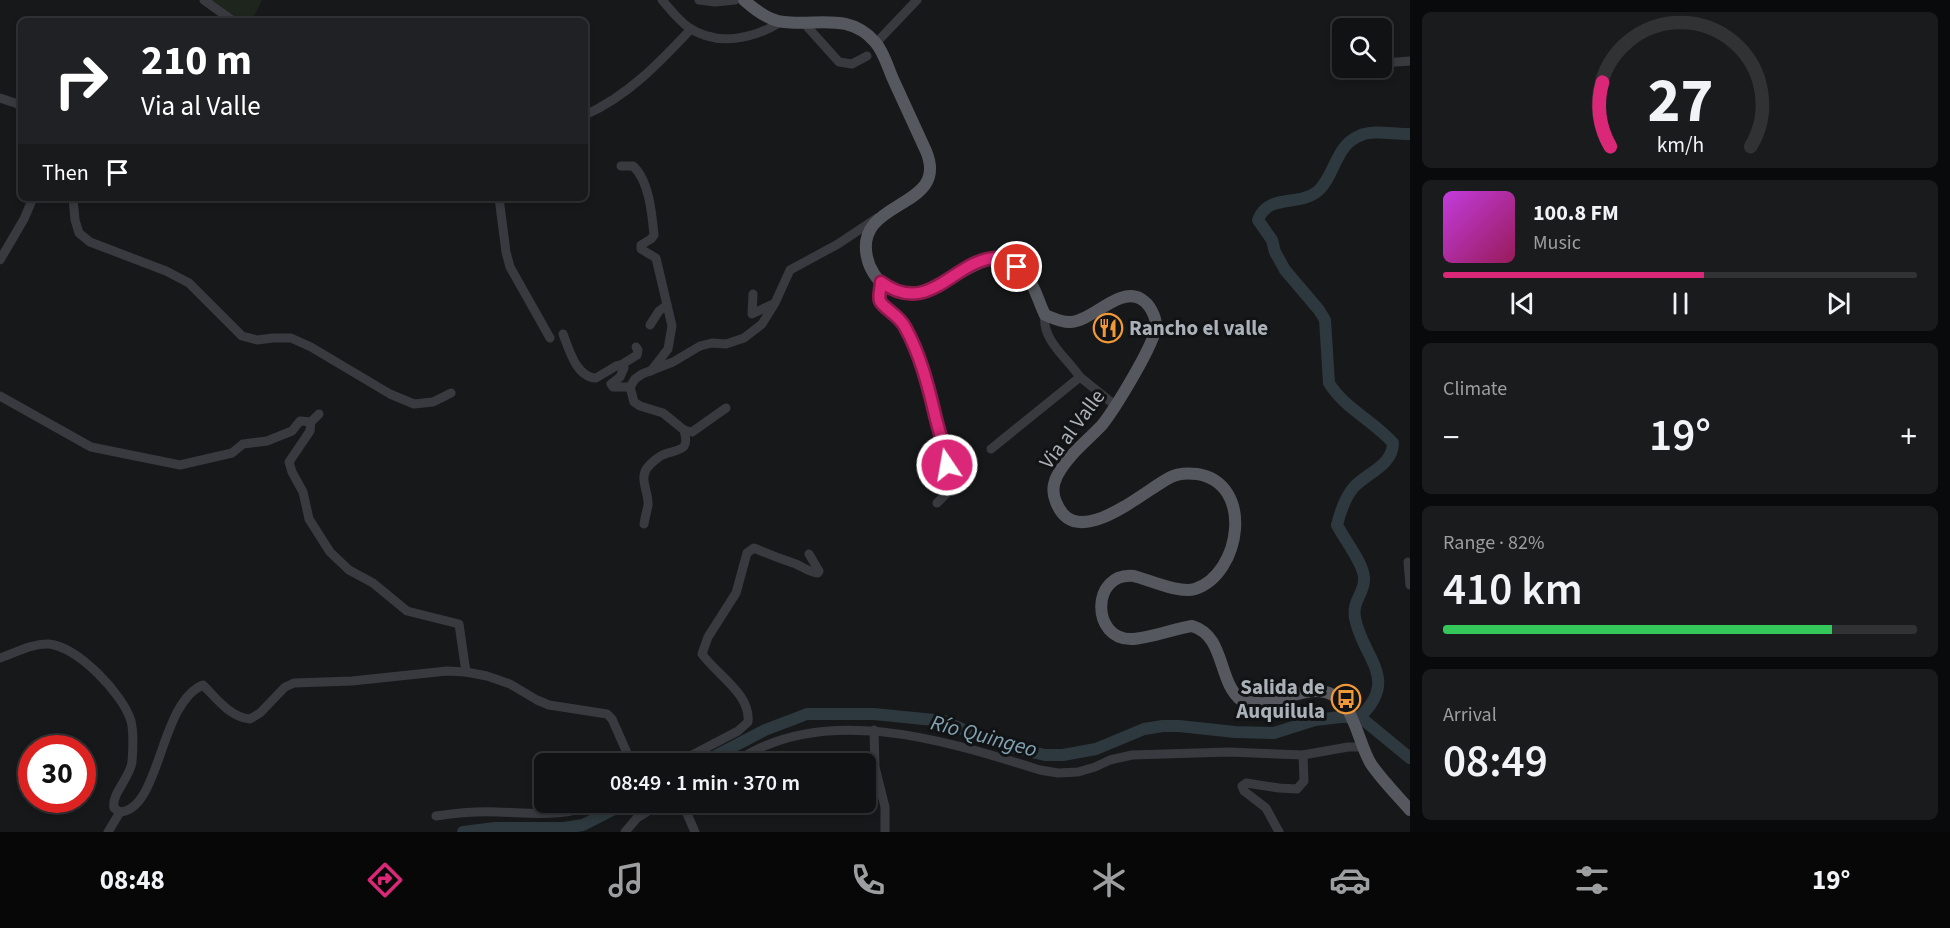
<!DOCTYPE html>
<meta charset="utf-8">
<style>
:root{--surface:#111214;--page:#1a1b1d;--text:#f1f3f6;--muted:#9c9ea0;--line:#303234;--accent:#db2777}
body{margin:0;font-family:"Source Sans 3",sans-serif;background:var(--page);color:var(--text);height:100vh;display:flex;flex-direction:column;font-size:22px;white-space:nowrap}
*{box-sizing:border-box;margin:0}
p{font-size:20px;color:var(--muted)}
.icon{flex:none;width:33px;height:33px;fill:none;stroke:currentColor;stroke-width:2;stroke-linecap:round;stroke-linejoin:round}
.map{position:relative;flex:1;overflow:hidden}
.details{display:flex;flex-direction:column;gap:12px;padding:12px;background:#090a0b;width:540px}
.details>*{flex:none}
.hud{position:absolute;left:18px;top:18px;width:570px;height:183px;border-radius:9px;box-shadow:0 3px 9px #0003,0 0 0 2px var(--line);background:#202124;color:#fff;overflow:hidden}
.tools{position:absolute;left:1332px;top:18px;display:grid;gap:12px}
.tools a{display:grid;place-items:center;width:60px;height:60px;border-radius:9px;background:var(--surface);box-shadow:0 3px 9px #0003,0 0 0 2px var(--line);font-size:30px}
.speed{position:absolute;left:18px;top:735px;display:flex;gap:12px;font-size:30px;font-weight:700;text-align:center}
.speed>*{display:grid;place-content:center;width:78px;height:78px;border-radius:50%;background:var(--surface);box-shadow:0 3px 9px #0003,0 0 0 2px var(--line);line-height:1}
.speed .limit{border:9px solid #d22;background:#fff;color:#111}
.pin{position:absolute;display:grid;place-items:center;width:51px;height:51px;color:#fff;margin:-26px;border:3px solid #fff;border-radius:50%;box-shadow:0 2px 6px #0007}
.me{position:absolute;width:66px;margin:-33px;rotate:348deg;stroke-linejoin:round;filter:drop-shadow(0 0 4px #0008)}
.turn{display:flex;align-items:center;gap:21px;height:126px;padding:0 24px;font-size:27px}
.turn .icon{width:78px;height:78px;stroke-width:2.5}
.turn b{display:block;font-size:42px;line-height:51px}
.then{display:flex;align-items:center;height:57px;padding:0 24px;background:#0003;gap:12px;font-size:22px}
.big{font-size:45px;font-weight:600;line-height:1.1}
.details .tile{flex:1;display:flex;flex-direction:column;justify-content:center;gap:9px;min-width:0;padding:0 21px;border-radius:9px;background:var(--page)}
.details .dial{align-items:center;gap:0}
.dial svg{height:156px;overflow:visible;fill:none;stroke:var(--line);stroke-width:7;stroke-linecap:round;text-anchor:middle}
.dial text{fill:var(--text);stroke:none}
.song{display:flex;align-items:center;gap:18px}
.cover{width:72px;height:72px;border-radius:9px;background:linear-gradient(135deg,hsl(290 70% 55%),hsl(330 70% 35%))}
.played{height:6px;border-radius:3px;background:linear-gradient(90deg,var(--accent) 55%,var(--line) 55%)}
.keys{display:flex;justify-content:space-around;direction:ltr}
.heat{display:flex;justify-content:space-between;align-items:center;font-size:33px;direction:ltr}
.charge{height:9px;border-radius:4px;background:linear-gradient(90deg,#34c759 82%,var(--line) 0)}
.trip{position:absolute;left:534px;top:753px;width:342px;height:60px;border-radius:9px;background:var(--surface);box-shadow:0 3px 9px #0003,0 0 0 2px var(--line);font-weight:600;line-height:60px;text-align:center}
.dock{display:flex;height:96px;justify-content:space-around;align-items:center;background:#070708;color:var(--muted)}
.dock .icon{width:42px;height:42px}
.dock .on{color:var(--accent)}
.dock b{font-size:27px;color:var(--text)}
main{display:flex;flex:1;min-height:0}
.map>svg:first-child{display:block}
.green{fill:#1d251d}
.lines{fill:none;stroke-linecap:round;stroke-linejoin:round}
.river{stroke:#2d393e;stroke-width:12}
.minor{stroke:#393a3f;stroke-width:9}
.major{stroke:#55585e;stroke-width:12}
.route-casing{stroke:#8e194d;stroke-width:15}
.route{stroke:#db2777;stroke-width:10}
.labels{text-anchor:middle;dominant-baseline:central;stroke-width:6;stroke-linejoin:round;paint-order:stroke}
.poi-label{font-size:21px;font-weight:bold;fill:#aab1b9;stroke:#121315;text-anchor:start}
.street-label{font-size:21px;fill:#aab1b9;stroke:#121315}
.water-label{font-size:22px;font-style:italic;fill:#81a3b4;stroke:#121315}
</style>
<main>
<div class="map">
<svg width="1410" height="832" viewBox="0 0 1410 832">
<rect width="100%" height="100%" fill="#17181a"/>
<!-- green -->
<g class="green">
<path d="M210 0H262L252 21H239L209 2Z"/>
<path d="M781 753 785 763H755Z"/>
</g>
<g class="lines">
<!-- river -->
<g class="river">
<path d="M1360 717 1410 758"/>
<path d="M700 764 765 730 807 714H874L944 721 982 738 1015 748 1045 755H1063L1096 749 1144 729 1163 726H1179L1235 732 1274 733 1315 720 1341 717H1360C1400 678 1363 659 1355 618 1352 599 1365 594 1364 578 1364 564 1344 539 1337 525 1340 513 1345 497 1354 487 1367 473 1393 465 1393 443 1374 421 1344 408 1329 383L1325 320 1319 310 1285 270 1275 252 1272 240 1258 220C1268 193 1299 207 1318 191 1335 176 1335 146 1359 136 1374 129 1394 135 1410 134"/>
<path d="M463 832 495 828H564L583 825 628 802"/>
</g>
<!-- minor -->
<g class="minor">
<path d="M204 0 233 21"/>
<path d="M662 0C670 9 678 20 688 27 717 47 753 39 781 22"/>
<path d="M699 0 715 2 735 0"/>
<path d="M803 22 839 62 852 64 867 56"/>
<path d="M876 43 917 0"/>
<path d="M1382 63 1410 61"/>
<path d="M0 98 18 104 21 109"/>
<path d="M585 115C628 96 660 62 691 29"/>
<path d="M621 166H633C649 180 652 214 654 235L651 239 641 245V249L656 258 672 326 668 349 651 371"/>
<path d="M73 198 75 220 79 233 90 242 166 271 189 283 242 336 257 340 273 338H291L311 347 390 394 414 404 433 402 451 393"/>
<path d="M499 198 506 252 510 267 550 338"/>
<path d="M0 260 24 219 33 198"/>
<path d="M881 282 879 299 883 306 895 313 905 326 930 391 935 415 946 450 947 465 952 478 950 490 937 503"/>
<path d="M753 294 752 314 773 304"/>
<path d="M650 325 659 311 667 305"/>
<path d="M563 334C569 349 576 377 596 378L616 366 621 365 624 368 620 377 611 384 613 387H630"/>
<path d="M621 365 637 355 638 350 636 347"/>
<path d="M1080 377 1116 406"/>
<path d="M0 396 91 447 180 465 232 453 243 444 267 441 292 431 300 421 311 422"/>
<path d="M726 408 692 432 684 430 663 413 640 406 634 402 630 387 635 379 642 374 673 362 700 346 712 343 726 344 744 338 762 324 775 303 790 270 838 244 877 218"/>
<path d="M319 414 311 422 310 431 289 462 292 472 303 492 309 519 330 552 349 570 373 583 407 611 459 624 466 672"/>
<path d="M991 449 1080 377C1067 358 1041 339 1045 315"/>
<path d="M644 524C645 517 647 511 648 505 649 493 639 479 647 468 651 463 659 456 665 454 680 449 690 451 684 430"/>
<path d="M1408 562 1410 585"/>
<path d="M0 658C15 653 33 643 49 644 78 647 123 694 131 721 134 733 133 749 132 762 130 778 111 794 114 808L120 812C161 809 159 703 203 685 217 699 230 717 250 719L260 713 285 687 294 683 352 681 447 671 466 672 487 676 510 684 537 700 549 705 607 714 612 719 632 764"/>
<path d="M874 730 875 767 885 807V832"/>
<path d="M675 764 738 731 748 722C751 694 717 675 702 654L708 637 736 593 747 553 754 548C768 554 781 559 796 564 803 567 810 573 818 573L819 571 809 554"/>
<path d="M733 764C820 700 947 741 1040 770L1058 773 1078 772 1095 767 1110 760 1132 755 1229 752 1303 755 1348 747H1362"/>
<path d="M682 802 695 832"/>
<path d="M436 816C456 813 477 811 498 812 534 813 566 818 600 802"/>
<path d="M108 832 120 812"/>
<path d="M625 832 637 818 663 802"/>
<path d="M1279 832 1266 808 1244 791 1242 786 1246 783 1279 788 1297 789 1304 781 1303 755"/>
</g>
<!-- major -->
<path class="major" d="M744 0C754 9 770 21 784 22 817 26 849 12 875 42 884 52 888 68 893 79 904 103 915 127 926 151 951 210 854 198 867 257 869 268 877 281 887 287 939 317 982 225 1025 274 1035 285 1038 301 1045 315 1053 318 1062 323 1071 322 1092 321 1120 286 1141 299 1150 304 1156 317 1156 326 1155 344 1114 410 1102 425 1087 441 1067 456 1057 476 1053 484 1052 493 1056 502 1076 554 1144 490 1171 477 1179 473 1189 473 1197 474 1255 483 1241 574 1195 589 1180 594 1149 580 1134 576 1091 571 1090 641 1133 639 1151 638 1173 629 1192 626 1226 636 1217 682 1242 701 1249 702 1257 704 1265 703 1283 701 1299 690 1318 691 1354 692 1356 740 1371 764 1382 780 1397 795 1410 810"/>
</g>
<g class="lines">
<!-- route casing -->
<g class="route-casing">
<path id="route" d="M947 465C945 448 939 432 935 415 928 385 920 354 905 327 899 315 883 308 880 301 878 296 881 288 881 282 930 318 954 259 996 258 1004 258 1011 263 1017 267"/>
</g>
<!-- route -->
<use href="#route" class="route"/>
</g>
<!-- icons -->
<defs>
<g id="restaurant-ring" transform="scale(1.5)"><circle r="9.5" fill="#121315" stroke="#f19938" stroke-width="1.5"/><path d="M-5-6h1v4h1v-4h1v4h1v-4h1v5L-1.5 .5V6h-2V.5L-5-1ZM5-6V6H3V1.5H1.5Q1.5-4 5-6Z" fill="#f19938"/></g>
<g id="bus-ring" transform="scale(1.5)"><circle r="9.5" fill="#121315" stroke="#f19938" stroke-width="1.5"/><path d="M-5-6H5V4H4V6H2V4H-2V6H-4V4H-5ZM-3.5-4V0h7V-4ZM-3.5 1.2v1.5H-2V1.2ZM2 1.2v1.5H3.5V1.2Z" fill="#f19938"/></g>
</defs>
<g fill-rule="evenodd">
<use href="#restaurant-ring" x="1108" y="328"/>
<use href="#bus-ring" x="1346" y="699"/>
</g>
<g class="labels">
<!-- poi labels -->
<g class="poi-label">
<text x="1129" y="328">Rancho el valle</text>
<text x="1325" y="687" text-anchor="end">Salida de<tspan x="1325" dy="24">Auquilula</tspan></text>
</g>
<!-- street labels -->
<g class="street-label">
<text transform="translate(1072 429) rotate(-53)">Via al Valle</text>
</g>
<!-- water labels -->
<g class="water-label">
<text transform="translate(984 736) rotate(15)">Río Quingeo</text>
</g>
</g>
</svg>
<div class="tools">
<a><svg class="icon" aria-label="search" viewBox="0 0 24 24"><circle cx="10" cy="10" r="6"/><path d="M15 15l6 6"/></svg></a>
</div>
<div class="speed"><div class="limit">30</div></div>
<div class="pin" style="left:1017px;top:267px;background:#d93025"><svg class="icon" aria-label="arrive" viewBox="0 0 24 24"><path d="M6 21V4h12l-3 4 3 4H6"/></svg></div>
<svg class="me" style="left:947px;top:465px" viewBox="-20 -20 40 40"><circle r="17" fill="#db2777" stroke="#fff" stroke-width="3"/><path d="M0-11L8 9 0 5-8 9z" fill="#fff"/></svg>
<div class="trip">08:49 · 1 min · 370 m</div>
<div class="hud">
<div class="turn"><svg class="icon" aria-label="right" viewBox="0 0 24 24"><path d="M7 20v-9h11M14 6l5 5-5 5"/></svg><div><b>210 m</b>Via al Valle</div></div>
<div class="then">Then<svg class="icon" aria-label="arrive" viewBox="0 0 24 24"><path d="M6 21V4h12l-3 4 3 4H6"/></svg></div>
</div>
</div>
<section class="details">
<div class="tile dial"><svg viewBox="0 0 100 80">
<path d="M14 69A42 42 0 1 1 86 69"/>
<path d="M14 69A42 42 0 0 1 10 36" stroke="#db2777"/>
<text x="50" y="56" font-size="32" font-weight="700">27</text>
<text x="50" y="72" font-size="11">km/h</text>
</svg></div>
<div class="tile">
<div class="song"><i class="cover"></i><div><b>100.8 FM</b><p>Music</p></div></div>
<div class="played"></div>
<div class="keys"><svg class="icon" aria-label="previous" viewBox="0 0 24 24"><path d="M18 5L8 12l10 7zM5 5v14"/></svg><svg class="icon" aria-label="pause" viewBox="0 0 24 24"><path d="M8 5v14M16 5v14"/></svg><svg class="icon" aria-label="next" viewBox="0 0 24 24"><path d="M6 5l10 7-10 7zM19 5v14"/></svg></div>
</div>
<div class="tile"><p>Climate</p>
<div class="heat"><a>−</a><b class="big">19°</b><a>+</a></div>
</div>
<div class="tile"><p>Range · 82%</p><b class="big">410 km</b><div class="charge"></div></div>
<div class="tile"><p>Arrival</p><b class="big">08:49</b></div>
</section>
</main>
<nav class="dock">
<b>08:48</b>
<svg class="icon on" aria-label="directions" viewBox="0 0 24 24"><path d="M12 3l9 9-9 9-9-9zM9 14v-3h6M13 9l2 2-2 2"/></svg>
<svg class="icon" aria-label="music" viewBox="0 0 24 24"><path d="M9 18V5l10-2v13"/><circle cx="6" cy="18" r="3"/><circle cx="16" cy="16" r="3"/></svg>
<svg class="icon" aria-label="phone" viewBox="0 0 24 24"><path d="M5 4h4l2 5-3 2q2 4 5 5l2-3 5 2v4C11 20 4 13 5 4z"/></svg>
<svg class="icon" aria-label="climate" viewBox="0 0 24 24"><path d="M12 3v18M4 7l16 10M4 17L20 7"/></svg>
<svg class="icon" aria-label="car" viewBox="0 0 24 24"><path d="M5 17H2v-5l4-1 3-4h7l3 4 3 1v5h-3M9 17h6M6 11h13"/><circle cx="7" cy="17" r="2"/><circle cx="17" cy="17" r="2"/></svg>
<svg class="icon" aria-label="filters" viewBox="0 0 24 24"><path d="M4 7h16M4 17h16"/><circle cx="9" cy="7" r="2"/><circle cx="15" cy="17" r="2"/></svg>
<b>19°</b>
</nav>
